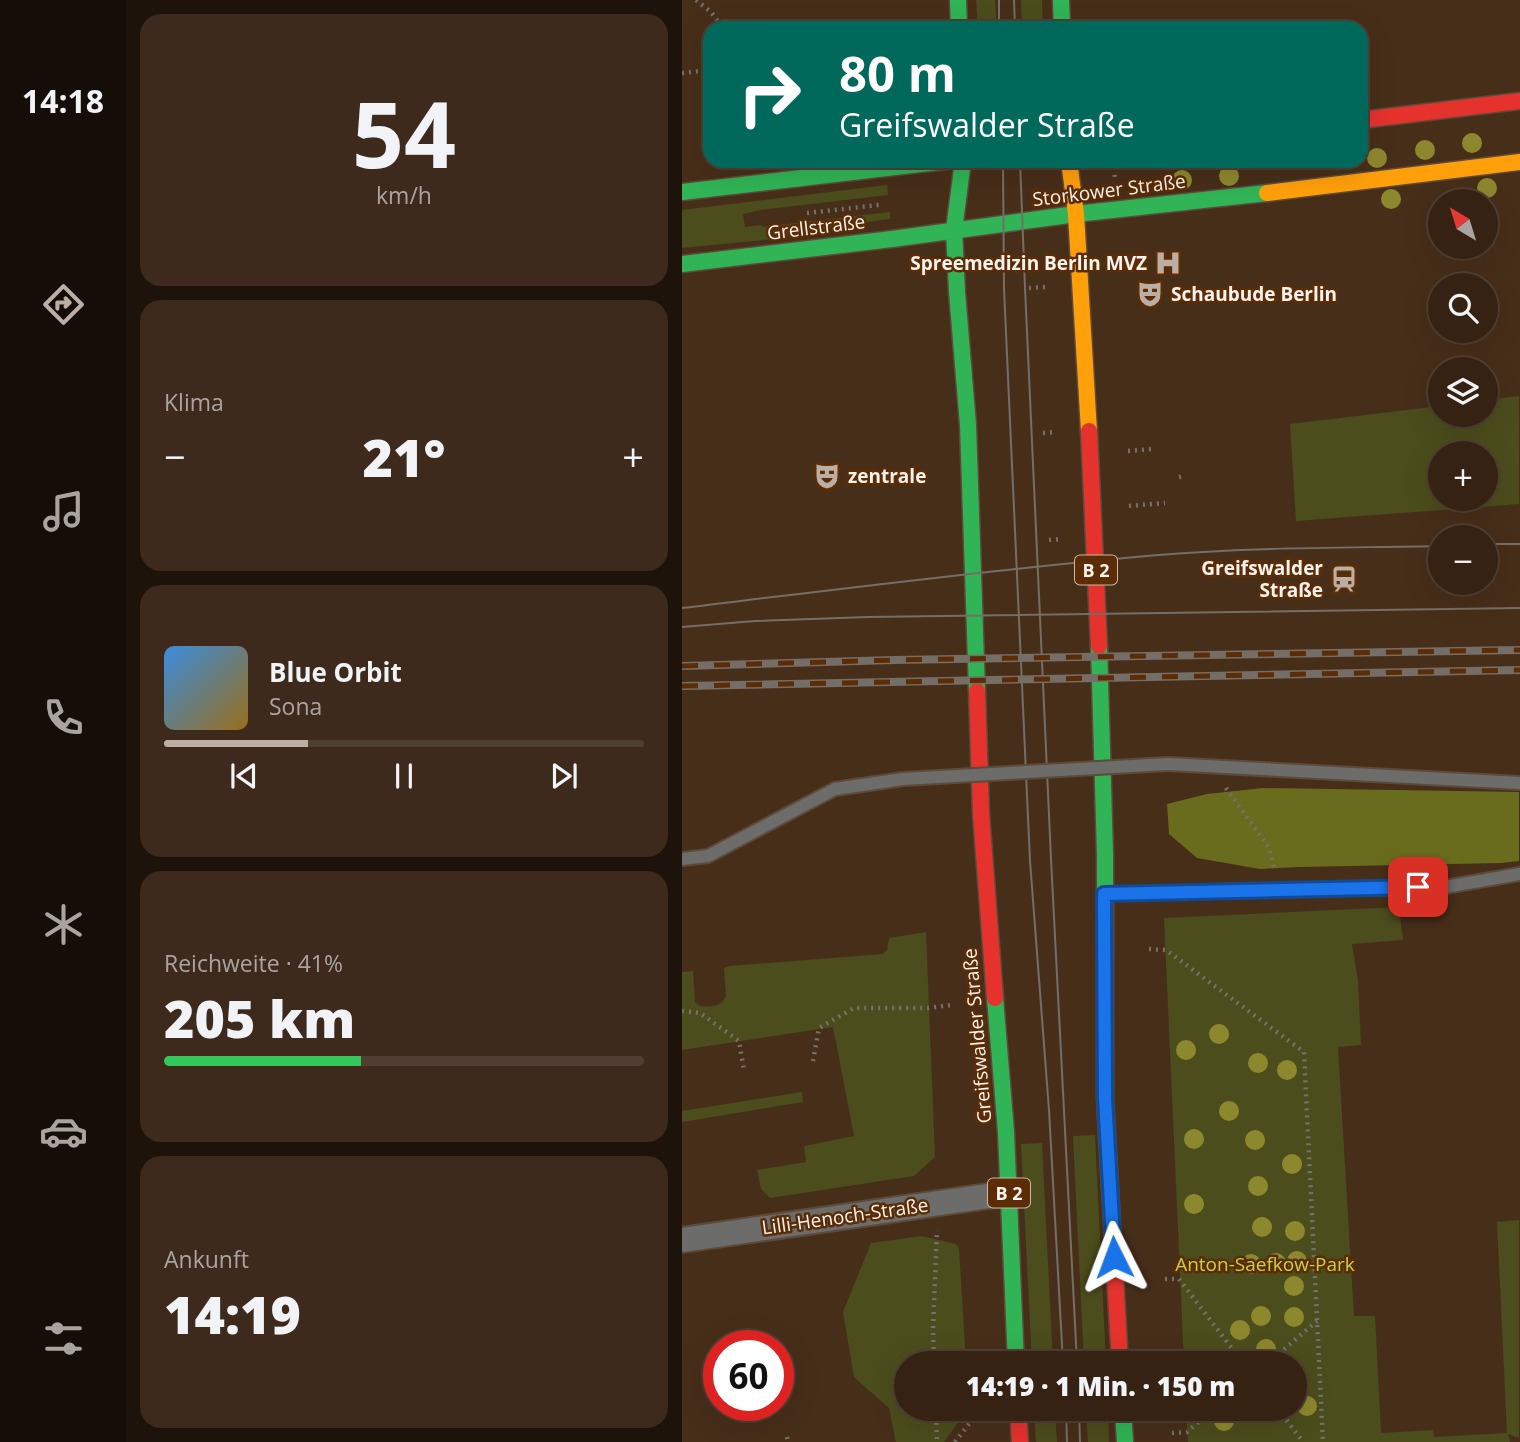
<!DOCTYPE html>
<html lang="de">
<meta charset="utf-8">
<style>
:root{--surface:#352213;--page:#3d2a1c;--text:#f1f3f6;--muted:#aaa4a0;--line:#4f3f33;--accent:#bcaea3}
body{margin:0;font-family:"Open Sans",sans-serif;background:var(--page);color:var(--text);height:100vh;display:flex;flex-direction:column;font-size:26px;white-space:nowrap}
*{box-sizing:border-box;margin:0}
p{font-size:23px;color:var(--muted)}
.icon{flex:none;width:38px;height:38px;fill:none;stroke:currentColor;stroke-width:2;stroke-linecap:round;stroke-linejoin:round}
.map{position:relative;flex:1;overflow:hidden}
.panel{display:flex;flex-direction:column;gap:14px;padding:14px;background:#1d130a;width:556px}
.panel>*{flex:none}
.top-card{position:absolute;left:21px;top:21px;width:665px;height:147px;border-radius:21px;box-shadow:0 7px 28px #0002,0 0 0 2px var(--line);background:#00695c;color:#fff;overflow:hidden}
.needle{width:46px;rotate:322deg}
.tools{position:absolute;left:746px;top:189px;display:grid;gap:14px}
.tools a{display:grid;place-items:center;width:70px;height:70px;border-radius:50%;background:var(--surface);box-shadow:0 7px 28px #0002,0 0 0 2px var(--line);font-size:35px}
.speed{position:absolute;left:21px;top:1330px;display:flex;gap:14px;font-size:35px;font-weight:700;text-align:center}
.speed>*{display:grid;place-content:center;width:91px;height:91px;border-radius:50%;background:var(--surface);box-shadow:0 7px 28px #0002,0 0 0 2px var(--line);line-height:1}
.speed .limit{border:10px solid #d22;background:#fff;color:#111}
.pin{position:absolute;display:grid;place-items:center;width:60px;height:60px;color:#fff;margin:-30px;border-radius:14px;box-shadow:0 4px 10px #0006}
.me{position:absolute;width:77px;margin:-38px;rotate:357deg;stroke-linejoin:round;filter:drop-shadow(0 0 5px #0008)}
.turn{display:flex;align-items:center;gap:24px;height:147px;padding:0 21px;font-size:32px}
.turn .icon{width:91px;height:91px;stroke-width:2.5}
.turn b{display:block;font-size:49px;line-height:60px}
.big{font-size:52px;font-weight:800;line-height:1.1}
.panel .widget{flex:1;display:flex;flex-direction:column;justify-content:center;gap:10px;min-width:0;padding:0 24px;border-radius:21px;background:var(--page)}
.panel .dial{align-items:center;gap:0}
.dial b{font-size:91px;line-height:1}
.song{display:flex;align-items:center;gap:21px}
.cover{width:84px;height:84px;border-radius:10px;background:linear-gradient(135deg,hsl(210 70% 55%),hsl(40 70% 35%))}
.played{height:7px;border-radius:4px;background:linear-gradient(90deg,var(--accent) 30%,var(--line) 30%)}
.keys{display:flex;justify-content:space-around;direction:ltr}
.heat{display:flex;justify-content:space-between;align-items:center;font-size:38px;direction:ltr}
.charge{height:10px;border-radius:5px;background:linear-gradient(90deg,#34c759 41%,var(--line) 0)}
.trip{position:absolute;left:212px;top:1351px;width:413px;height:70px;border-radius:35px;background:var(--surface);box-shadow:0 7px 28px #0002,0 0 0 2px var(--line);font-weight:800;line-height:70px;text-align:center}
main{display:flex;flex:1;min-height:0}
.tabs{display:flex;flex-direction:column;width:126px;justify-content:space-around;align-items:center;background:#150e08;color:var(--muted)}
.tabs .icon{width:49px;height:49px}
.tabs .active{color:var(--accent)}
.tabs b{font-size:32px;color:var(--text)}
.map>svg:first-child{display:block}
.green{fill:#4c4d1c;fill-rule:evenodd}
.forest{fill:#696b1d}
.lines{fill:none;stroke-linecap:round;stroke-linejoin:round}
.lane-casing{stroke:#5d4a3a;stroke-width:16}
.street-casing{stroke:#5d4a3a;stroke-width:28}
.fast-casing{stroke:#5d4a3a;stroke-width:19}
.slow-casing{stroke:#5d4a3a;stroke-width:19}
.jam-casing{stroke:#5d4a3a;stroke-width:19}
.path{stroke:#76716c;stroke-width:4.5;stroke-dasharray:2 5;stroke-linecap:butt}
.lane{stroke:#6c6c6b;stroke-width:12}
.street{stroke:#6c6c6b;stroke-width:24}
.fast{stroke:#30b455;stroke-width:16}
.slow{stroke:#ff9f0a;stroke-width:16}
.jam{stroke:#e5322d;stroke-width:16}
.tram{stroke:#756e66;stroke-width:2}
.rail-casing{stroke:#756e66;stroke-width:8}
.rail{stroke:#5b2c05;stroke-width:5;stroke-dasharray:16;stroke-linecap:butt}
.lane-bridge-casing{stroke:#5d4a3a;stroke-width:16;stroke-linecap:butt}
.lane-bridge{stroke:#6c6c6b;stroke-width:12}
.tree{fill:#8d882e}
.route-casing{stroke:#114b97;stroke-width:18}
.route{stroke:#1a73e8;stroke-width:12}
.labels{text-anchor:middle;dominant-baseline:central;stroke-width:5;stroke-linejoin:round;paint-order:stroke}
.shield{fill:#5b2c05;stroke:#cbb7a8;stroke-width:2}
.shield-label{font-size:18px;font-weight:bold;fill:#fbf3ee}
.street-label{font-size:19px;fill:#fbf3ee;stroke:#5b2c05}
.poi-label{font-size:19px;font-weight:bold;fill:#fbf3ee;stroke:#5b2c05;text-anchor:end}
.park-label{font-size:19px;fill:#c7d23f;stroke:#5b2c05}
</style>
<main>
<nav class="tabs">
<b>14:18</b>
<svg class="icon active" aria-label="directions" viewBox="0 0 24 24"><path d="M12 3l9 9-9 9-9-9zM9 14v-3h6M13 9l2 2-2 2"/></svg>
<svg class="icon" aria-label="music" viewBox="0 0 24 24"><path d="M9 18V5l10-2v13"/><circle cx="6" cy="18" r="3"/><circle cx="16" cy="16" r="3"/></svg>
<svg class="icon" aria-label="phone" viewBox="0 0 24 24"><path d="M5 4h4l2 5-3 2q2 4 5 5l2-3 5 2v4C11 20 4 13 5 4z"/></svg>
<svg class="icon" aria-label="climate" viewBox="0 0 24 24"><path d="M12 3v18M4 7l16 10M4 17L20 7"/></svg>
<svg class="icon" aria-label="car" viewBox="0 0 24 24"><path d="M5 17H2v-5l4-1 3-4h7l3 4 3 1v5h-3M9 17h6M6 11h13"/><circle cx="7" cy="17" r="2"/><circle cx="17" cy="17" r="2"/></svg>
<svg class="icon" aria-label="filters" viewBox="0 0 24 24"><path d="M4 7h16M4 17h16"/><circle cx="9" cy="7" r="2"/><circle cx="15" cy="17" r="2"/></svg>
</nav>
<section class="panel">
<div class="widget dial"><b>54</b><p>km/h</p></div>
<div class="widget"><p>Klima</p>
<div class="heat"><a>−</a><b class="big">21°</b><a>+</a></div>
</div>
<div class="widget">
<div class="song"><i class="cover"></i><div><b>Blue Orbit</b><p>Sona</p></div></div>
<div class="played"></div>
<div class="keys"><svg class="icon" aria-label="previous" viewBox="0 0 24 24"><path d="M18 5L8 12l10 7zM5 5v14"/></svg><svg class="icon" aria-label="pause" viewBox="0 0 24 24"><path d="M8 5v14M16 5v14"/></svg><svg class="icon" aria-label="next" viewBox="0 0 24 24"><path d="M6 5l10 7-10 7zM19 5v14"/></svg></div>
</div>
<div class="widget"><p>Reichweite · 41%</p><b class="big">205 km</b><div class="charge"></div></div>
<div class="widget"><p>Ankunft</p><b class="big">14:19</b></div>
</section>
<div class="map">
<svg width="838" height="1442" viewBox="0 0 838 1442">
<rect width="100%" height="100%" fill="#472e19"/>
<!-- green -->
<g class="green">
<path d="M294 0H313L315 28H296Z"/>
<path d="M339 0H360L361 28H340Z"/>
<path d="M205 185 206 195 78 210 61 214 63 227 80 225V227L208 212V219L167 224 91 239 0 248V210Z"/>
<path d="M837 396V504L614 521 608 424 758 406V415H803V400ZM758 453H803V499H758Z"/>
<path d="M717 907 721 940 670 944 676 981 679 1045 656 1047 672 1316H693L699 1433 751 1430 752 1437 825 1433 815 1222 837 1220V1438L826 1434 828 1442H506L504 1409H612V1363H502L482 918Z"/>
<path d="M244 932 253 1157 232 1176 88 1198 79 1189 75 1170 124 1162 122 1146 172 1136 151 1027 0 1050V972L11 971 13 1002 18 1006C28 1007 39 1008 44 996L42 968 47 966 201 954 205 950 207 938Z"/>
<path d="M120 1092 121 1102 0 1122V1111Z"/>
<path d="M413 1135 424 1363H402L391 1136Z"/>
<path d="M360 1143 371 1363H350L339 1144Z"/>
<path d="M240 1236 274 1244 277 1248 284 1363H224V1409H276L277 1421 262 1442H214L207 1408 172 1377 161 1312 189 1243Z"/>
<path d="M352 1409H373L375 1442H354Z"/>
<path d="M404 1409H426L427 1442H406Z"/>
</g>
<!-- forest -->
<path class="forest" d="M581 788 837 792V861L820 863 616 867 578 869 515 858 487 834 485 804 525 794Z"/>
<g class="lines">
<!-- lane casing -->
<g class="lane-casing">
<g id="lane">
<path d="M486 764 838 783"/>
<path d="M0 859 26 856 153 789 221 779"/>
<path d="M426 894 763 887 838 874"/>
</g>
</g>
<!-- street casing -->
<g class="street-casing">
<path id="street" d="M0 1240 327 1193"/>
</g>
<!-- fast casing -->
<g class="fast-casing">
<g id="fast">
<path d="M276 0 277 28"/>
<path d="M379 0 380 28"/>
<path d="M281 161 272 230 275 292 286 425 295 691"/>
<path d="M0 192 264 161"/>
<path d="M0 264 210 239 394 214 585 193"/>
<path d="M417 646 423 855V1098L427 1170"/>
<path d="M313 998 324 1132 334 1363"/>
<path d="M441 1409 443 1442"/>
</g>
</g>
<!-- slow casing -->
<g class="slow-casing">
<g id="slow">
<path d="M387 161 394 214 407 431"/>
<path d="M585 193 838 162"/>
</g>
</g>
<!-- jam casing -->
<g class="jam-casing">
<g id="jam">
<path d="M679 120 838 101"/>
<path d="M407 431 417 646"/>
<path d="M295 691 299 814 313 998"/>
<path d="M427 1170 438 1363"/>
<path d="M336 1409 338 1442"/>
</g>
</g>
<!-- path -->
<g class="path">
<path d="M14 0 29 12 41 28"/>
<path d="M0 73 28 70"/>
<path d="M432 161 433 180"/>
<path d="M125 213 197 205"/>
<path d="M347 288 364 287"/>
<path d="M361 433 373 432"/>
<path d="M446 451 470 449"/>
<path d="M497 477 502 476"/>
<path d="M447 506 483 503"/>
<path d="M367 540 379 539"/>
<path d="M544 788 587 848 593 870"/>
<path d="M467 949 484 950 622 1052 641 1442"/>
<path d="M0 1011 18 1013 57 1041 62 1070"/>
<path d="M131 1061 137 1028 172 1008H247L269 1005"/>
<path d="M483 1279H497L561 1363"/>
<path d="M252 1363 251 1330 255 1230"/>
<path d="M586 1363 635 1321"/>
<path d="M254 1409 255 1442"/>
<path d="M596 1409 621 1442"/>
<path d="M490 1433 505 1432 532 1409"/>
<path d="M105 1437 106 1442"/>
<path d="M273 1442 296 1412"/>
</g>
<!-- lane -->
<use href="#lane" class="lane"/>
<!-- street -->
<use href="#street" class="street"/>
<!-- fast -->
<use href="#fast" class="fast"/>
<!-- slow -->
<use href="#slow" class="slow"/>
<!-- jam -->
<use href="#jam" class="jam"/>
<!-- tram -->
<g class="tram">
<path d="M317 0V28"/>
<path d="M332 0 333 28"/>
<path d="M321 161 322 289 348 861 367 1110 381 1363"/>
<path d="M338 161 343 288 369 859 395 1363"/>
<path d="M803 544H838"/>
<path d="M0 608C158 589 317 569 476 555 570 547 664 548 758 546"/>
<path d="M0 627 73 621 186 617 838 608"/>
<path d="M384 1409 385 1442"/>
<path d="M397 1409 398 1442"/>
</g>
<!-- rail casing -->
<g class="rail-casing">
<g id="rail">
<path d="M0 666 213 660 838 650"/>
<path d="M0 686 838 670"/>
</g>
</g>
<!-- rail -->
<use href="#rail" class="rail"/>
<!-- lane-bridge casing -->
<g class="lane-bridge-casing">
<path id="lane-bridge" d="M221 779 486 764"/>
</g>
<!-- lane-bridge -->
<use href="#lane-bridge" class="lane-bridge"/>
</g>
<!-- trees -->
<g class="tree">
<circle cx="790" cy="143" r="10"/>
<circle cx="743" cy="150" r="10"/>
<circle cx="695" cy="158" r="10"/>
<circle cx="547" cy="176" r="10"/>
<circle cx="500" cy="180" r="10"/>
<circle cx="805" cy="188" r="10"/>
<circle cx="709" cy="199" r="10"/>
<circle cx="537" cy="1034" r="10"/>
<circle cx="504" cy="1050" r="10"/>
<circle cx="576" cy="1063" r="10"/>
<circle cx="605" cy="1070" r="10"/>
<circle cx="547" cy="1111" r="10"/>
<circle cx="512" cy="1139" r="10"/>
<circle cx="573" cy="1140" r="10"/>
<circle cx="610" cy="1164" r="10"/>
<circle cx="576" cy="1186" r="10"/>
<circle cx="512" cy="1204" r="10"/>
<circle cx="580" cy="1227" r="10"/>
<circle cx="613" cy="1231" r="10"/>
<circle cx="615" cy="1261" r="10"/>
<circle cx="594" cy="1263" r="10"/>
<circle cx="569" cy="1264" r="10"/>
<circle cx="612" cy="1286" r="10"/>
<circle cx="579" cy="1316" r="10"/>
<circle cx="612" cy="1317" r="10"/>
<circle cx="558" cy="1330" r="10"/>
<circle cx="584" cy="1349" r="10"/>
<circle cx="625" cy="1406" r="10"/>
<circle cx="542" cy="1421" r="10"/>
</g>
<g class="lines">
<!-- route casing -->
<g class="route-casing">
<path id="route" d="M432 1257 423 1098 422 894 736 887"/>
</g>
<!-- route -->
<use href="#route" class="route"/>
</g>
<!-- icons -->
<defs>
<g id="hospital-bare" transform="scale(2.1)"><path d="M-5-5h3v3.5h4V-5h3V5h-3V1.5h-4V5h-3Z" fill="#bcaea3" stroke="#5b2c05" stroke-width="2.5" paint-order="stroke"/></g>
<g id="theatre-bare" transform="scale(2.1)"><path d="M-5-5.5Q0-4 5-5.5V0Q5 5 0 6Q-5 5-5 0ZM-3.3-2.5H-1v1.5H-3.3ZM1-2.5H3.3v1.5H1ZM-2.8 1Q0 5.5 2.8 1Z" fill="#bcaea3" stroke="#5b2c05" stroke-width="2.5" paint-order="stroke"/></g>
<g id="station-bare" transform="scale(2.1)"><path d="M-3-6H3Q5-6 5-4V2Q5 4 3 4L4.5 6H3L1.5 4h-3L-3 6H-4.5L-3 4Q-5 4-5 2V-4Q-5-6-3-6ZM-3.5-4v3h7v-3ZM-3.5 1v1.5H-2V1ZM2 1v1.5H3.5V1Z" fill="#bcaea3" stroke="#5b2c05" stroke-width="2.5" paint-order="stroke"/></g>
</defs>
<g fill-rule="evenodd">
<use href="#hospital-bare" x="486" y="263"/>
<use href="#theatre-bare" x="468" y="294"/>
<use href="#theatre-bare" x="145" y="476"/>
<use href="#station-bare" x="662" y="579"/>
</g>
<g class="labels">
<!-- shield labels -->
<g class="shield">
<rect x="393" y="555.5" width="42" height="29" rx="5"/>
<rect x="306" y="1178.5" width="42" height="29" rx="5"/>
</g>
<g class="shield-label">
<text x="414" y="570">B 2</text>
<text x="327" y="1193">B 2</text>
</g>
<!-- street labels -->
<g class="street-label">
<text transform="translate(427 190) rotate(-7)">Storkower Straße</text>
<text transform="translate(134 227) rotate(-7)">Grellstraße</text>
<text transform="translate(295 1036) rotate(-95)">Greifswalder Straße</text>
<text transform="translate(163 1216) rotate(-8)">Lilli-Henoch-Straße</text>
</g>
<!-- poi labels -->
<g class="poi-label">
<text x="465" y="263">Spreemedizin Berlin MVZ</text>
<text x="489" y="294" text-anchor="start">Schaubude Berlin</text>
<text x="166" y="476" text-anchor="start">zentrale</text>
<text x="641" y="568">Greifswalder<tspan x="641" dy="22">Straße</tspan></text>
</g>
<!-- park labels -->
<g class="park-label">
<text x="583" y="1264">Anton-Saefkow-Park</text>
</g>
</g>
</svg>
<div class="tools">
<a><svg class="needle" viewBox="-14 -14 28 28"><path d="M0-13l5 13h-10z" fill="#e53935"/><path d="M0 13l5-13h-10z" fill="#aaa4a0"/></svg></a>
<a><svg class="icon" aria-label="search" viewBox="0 0 24 24"><circle cx="10" cy="10" r="6"/><path d="M15 15l6 6"/></svg></a>
<a><svg class="icon" aria-label="layers" viewBox="0 0 24 24"><path d="M12 4l9 5-9 5-9-5zM3 14l9 5 9-5"/></svg></a>
<a>+</a>
<a>−</a>
</div>
<div class="speed"><div class="limit">60</div></div>
<div class="pin" style="left:736px;top:887px;background:#d93025"><svg class="icon" aria-label="arrive" viewBox="0 0 24 24"><path d="M6 21V4h12l-3 4 3 4H6"/></svg></div>
<svg class="me" style="left:432px;top:1257px" viewBox="-20 -20 40 40"><path d="M0-17L14 15 0 8-14 15z" fill="#1a73e8" stroke="#fff" stroke-width="4"/></svg>
<div class="trip">14:19 · 1 Min. · 150 m</div>
<div class="top-card">
<div class="turn"><svg class="icon" aria-label="right" viewBox="0 0 24 24"><path d="M7 20v-9h11M14 6l5 5-5 5"/></svg><div><b>80 m</b>Greifswalder Straße</div></div>
</div>
</div>
</main>
